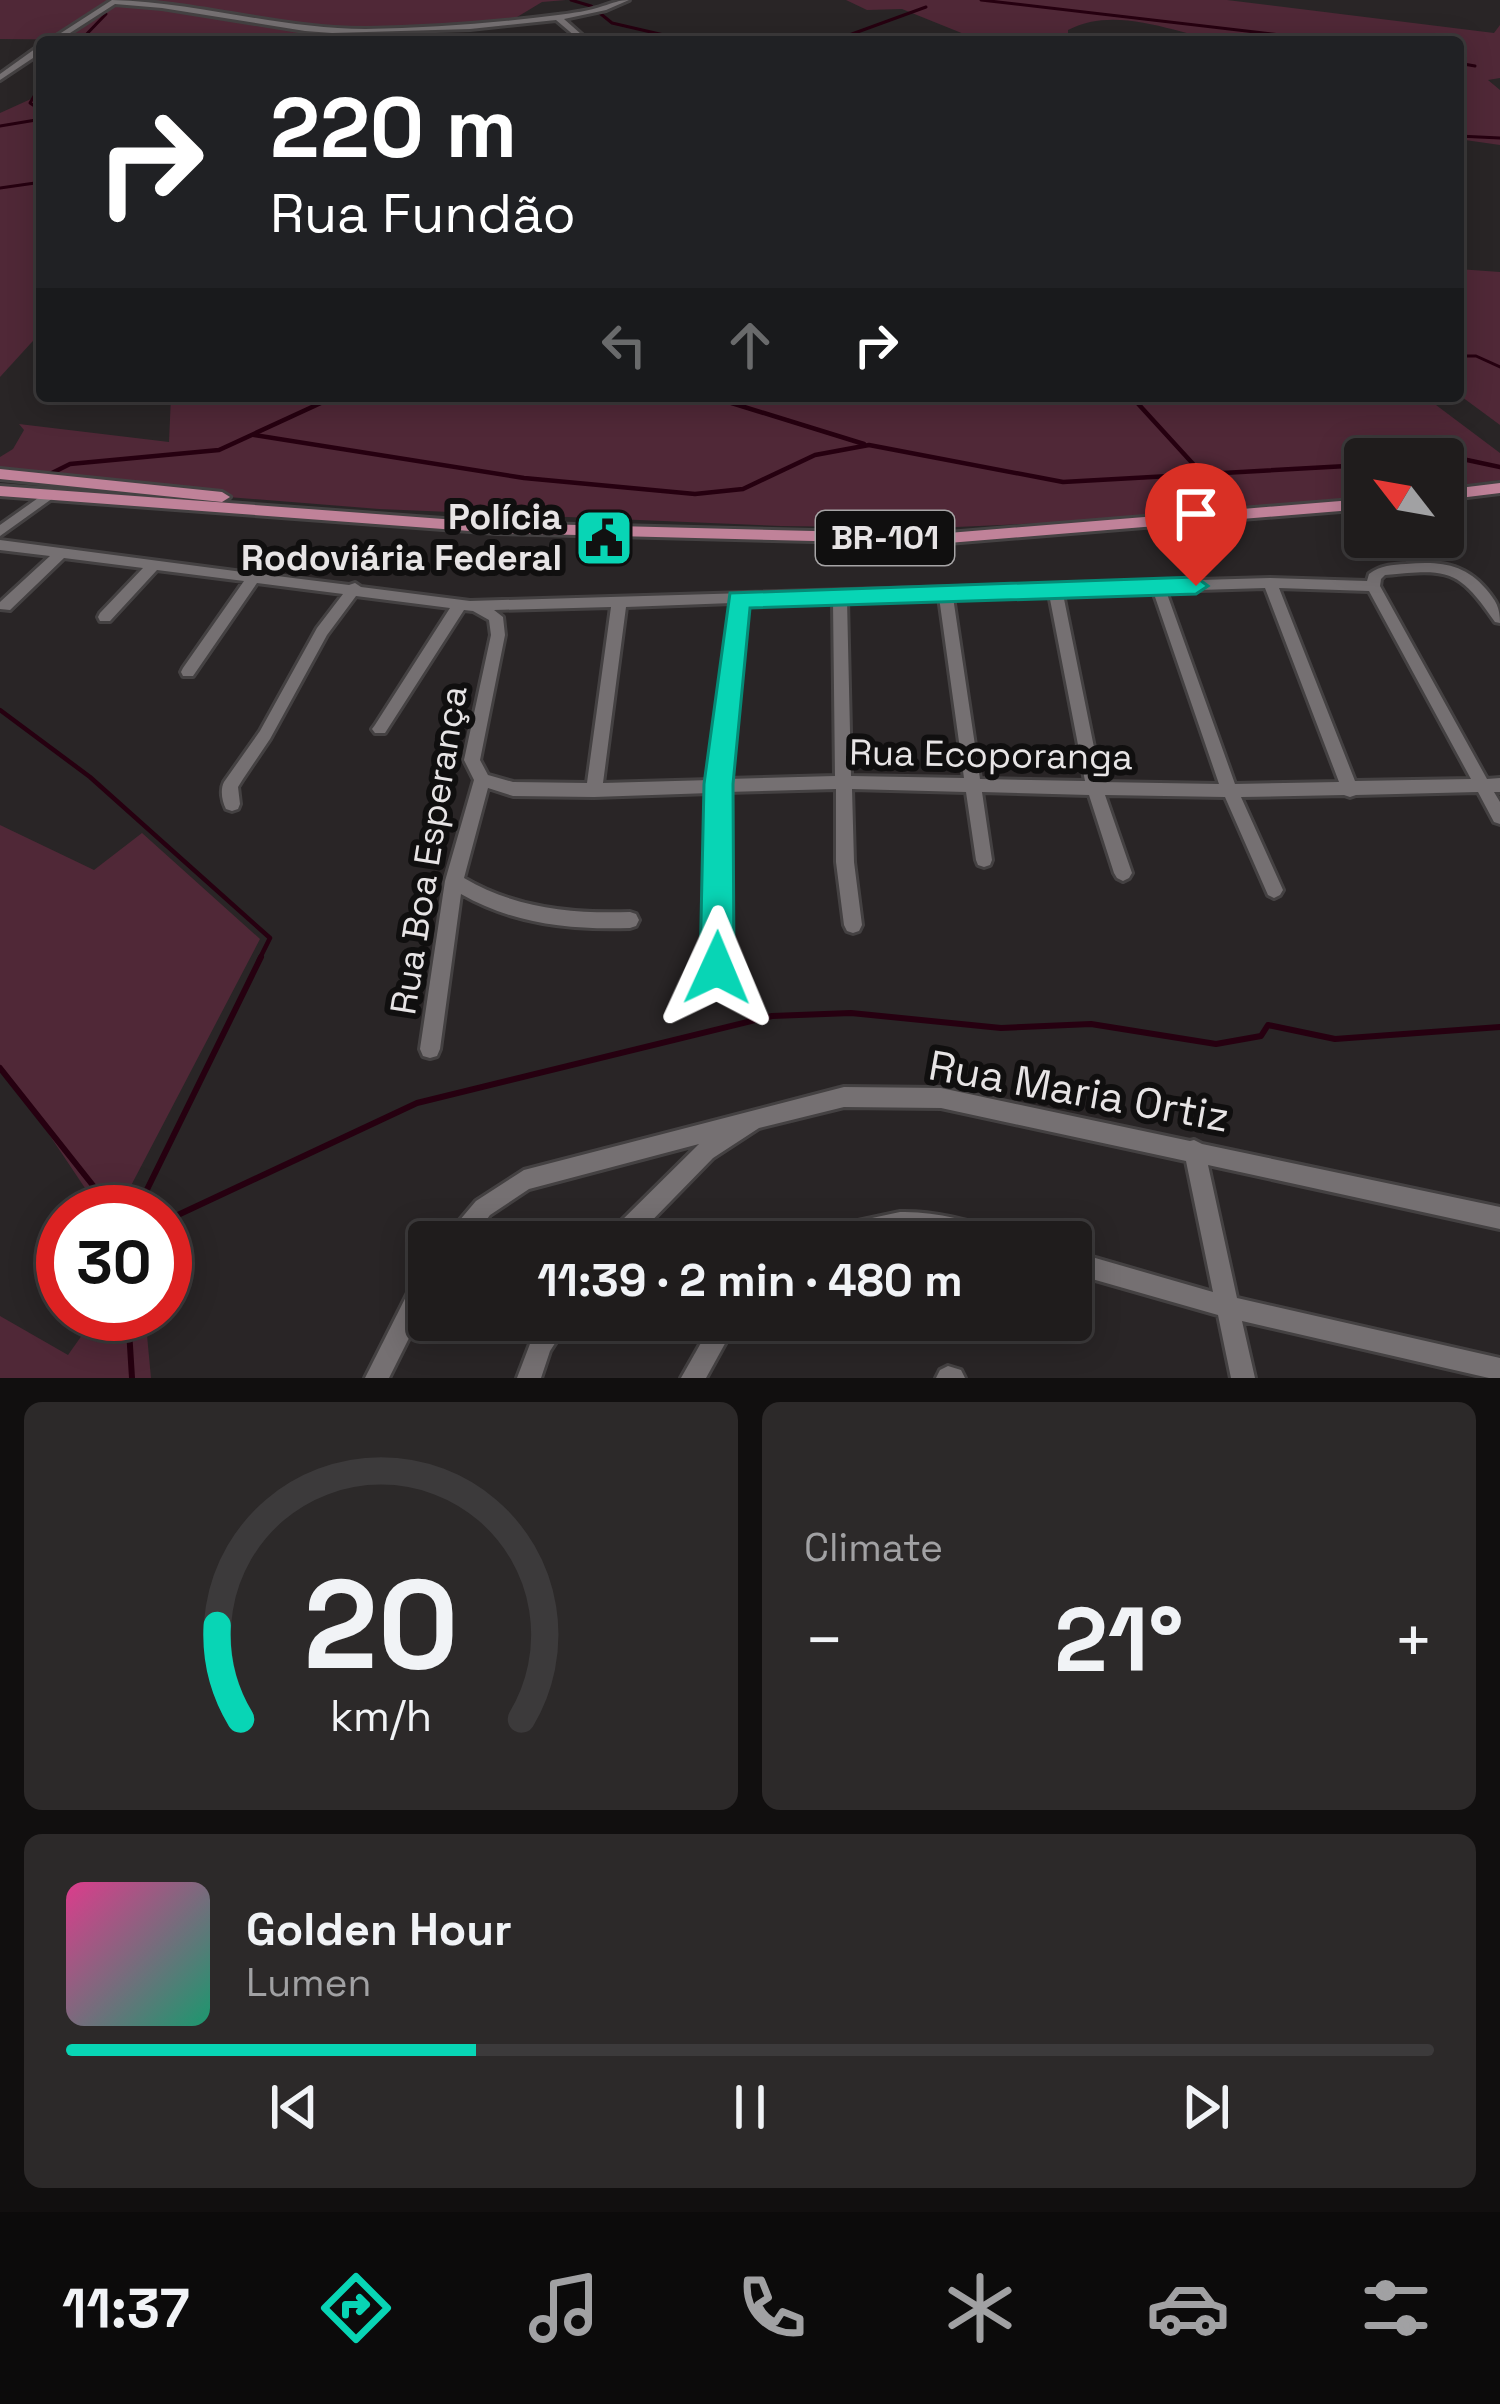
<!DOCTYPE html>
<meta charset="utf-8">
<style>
:root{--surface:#1f1c1c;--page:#2c2929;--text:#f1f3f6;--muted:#a1a1a3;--line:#3c3a3b;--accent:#08d5b5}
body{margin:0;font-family:"Space Grotesk",sans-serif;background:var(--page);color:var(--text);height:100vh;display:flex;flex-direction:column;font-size:45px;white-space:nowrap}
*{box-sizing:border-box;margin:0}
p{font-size:39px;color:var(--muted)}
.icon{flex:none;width:66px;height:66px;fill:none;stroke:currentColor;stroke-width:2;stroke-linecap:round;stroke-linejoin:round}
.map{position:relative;height:1378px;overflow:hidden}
.sheet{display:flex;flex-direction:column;gap:24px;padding:24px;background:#110f0f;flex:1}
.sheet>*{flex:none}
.hud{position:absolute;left:36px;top:36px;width:1428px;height:366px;border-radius:12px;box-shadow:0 6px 30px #0003,0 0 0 3px var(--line);background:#202124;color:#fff;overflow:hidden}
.needle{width:78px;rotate:301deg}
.tools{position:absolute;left:1344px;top:438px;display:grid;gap:24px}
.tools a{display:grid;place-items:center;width:120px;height:120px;border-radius:12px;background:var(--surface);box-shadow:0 6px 30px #0003,0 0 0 3px var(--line);font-size:60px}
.speed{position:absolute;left:36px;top:1185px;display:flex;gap:24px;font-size:60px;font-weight:700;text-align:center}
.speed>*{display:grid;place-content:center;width:156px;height:156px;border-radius:50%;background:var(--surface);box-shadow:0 6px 30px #0003,0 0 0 3px var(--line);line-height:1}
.speed .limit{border:18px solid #d22;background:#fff;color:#111}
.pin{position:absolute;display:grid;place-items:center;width:102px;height:102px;color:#fff;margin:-123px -51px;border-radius:50% 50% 50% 0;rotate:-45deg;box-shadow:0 0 12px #0007}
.pin .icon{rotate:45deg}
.me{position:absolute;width:132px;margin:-66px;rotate:1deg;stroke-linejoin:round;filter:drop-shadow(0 0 9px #0008)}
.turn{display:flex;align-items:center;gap:42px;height:252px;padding:0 36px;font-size:54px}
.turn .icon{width:156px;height:156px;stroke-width:2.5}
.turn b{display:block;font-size:84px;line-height:102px}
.lanes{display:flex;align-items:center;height:114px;padding:0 36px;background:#0003;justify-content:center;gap:60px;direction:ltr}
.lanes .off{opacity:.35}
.big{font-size:90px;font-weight:700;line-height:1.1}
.sheet .widget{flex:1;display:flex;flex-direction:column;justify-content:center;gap:18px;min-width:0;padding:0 42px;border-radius:18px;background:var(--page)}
.sheet .dial{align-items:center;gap:0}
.dial svg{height:312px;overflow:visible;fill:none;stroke:var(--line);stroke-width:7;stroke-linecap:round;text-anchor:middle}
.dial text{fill:var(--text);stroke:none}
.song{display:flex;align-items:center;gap:36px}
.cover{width:144px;height:144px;border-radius:18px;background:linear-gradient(135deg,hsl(330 70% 55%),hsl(160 70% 35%))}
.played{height:12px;border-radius:6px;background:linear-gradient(90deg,var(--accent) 30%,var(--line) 30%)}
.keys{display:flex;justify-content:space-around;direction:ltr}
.heat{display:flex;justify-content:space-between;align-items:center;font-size:66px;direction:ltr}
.sheet .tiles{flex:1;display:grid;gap:24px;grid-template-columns:1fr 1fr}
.widget:last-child{grid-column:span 2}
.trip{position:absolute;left:408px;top:1221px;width:684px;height:120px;border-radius:12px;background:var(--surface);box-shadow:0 6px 30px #0003,0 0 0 3px var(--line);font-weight:700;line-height:120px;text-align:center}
.menu{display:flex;height:192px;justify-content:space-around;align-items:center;background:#0c0b0b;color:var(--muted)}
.menu .icon{width:84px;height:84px}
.menu .on{color:var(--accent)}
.menu b{font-size:54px;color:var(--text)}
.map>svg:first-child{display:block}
.green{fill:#502837}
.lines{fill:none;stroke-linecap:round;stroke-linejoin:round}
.stream-far2{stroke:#260010;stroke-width:3}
.stream-far1{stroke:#260010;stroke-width:4.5}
.stream{stroke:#260010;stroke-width:6}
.minor-casing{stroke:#444142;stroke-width:6}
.major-casing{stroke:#444142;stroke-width:6}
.minor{fill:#757072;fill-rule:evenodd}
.major{fill:#c08299;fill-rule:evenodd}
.route{fill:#08d5b5;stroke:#058a76;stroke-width:3}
.labels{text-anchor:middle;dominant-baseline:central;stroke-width:12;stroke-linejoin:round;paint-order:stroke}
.shield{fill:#100f0f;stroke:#a6a4a5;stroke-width:3}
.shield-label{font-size:33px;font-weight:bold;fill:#e7e4e5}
.poi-label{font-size:36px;font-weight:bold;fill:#e7e4e5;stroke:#100f0f;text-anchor:end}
.street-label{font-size:36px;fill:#e7e4e5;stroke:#100f0f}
.near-street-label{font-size:42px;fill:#e7e4e5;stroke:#100f0f}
</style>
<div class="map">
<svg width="1500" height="1378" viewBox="0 0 1500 1378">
<rect width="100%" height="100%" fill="#292526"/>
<!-- green -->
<g class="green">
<path d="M0 0H566L542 2 502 26 323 32 339 42 0 39Z"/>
<path d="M846 0H1227L1494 33 1500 25V78L1488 80 1500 90V145L1458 139V42C1384 42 1306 50 1233 42 1180 37 1120 3 1068 30V38L1077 42H949L944 39H965L964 34 902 9 867 10Z"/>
<path d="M42 94V331L0 377V113Z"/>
<path d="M1458 269 1500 272V425L1458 394Z"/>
<path d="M171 396H1424L1500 453V480L1443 488V459H1365V499L1160 518 934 528 781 526 379 509 0 479V457L13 449 24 430 19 424 169 442Z"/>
<path d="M0 825 94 870 142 833 260 939 124 1199 128 1212H101L18 1088 0 1072Z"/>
<path d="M97 1314H145L151 1378H0V1316L68 1355Z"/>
</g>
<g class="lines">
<!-- stream-far2 -->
<g class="stream-far2">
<path d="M571 0 591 6 612 23 694 42"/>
<path d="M981 0 1340 42"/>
<path d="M79 42 106 14"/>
<path d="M830 42 926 7"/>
<path d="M1458 63 1475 66"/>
<path d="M42 83 30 103 42 111"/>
<path d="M0 126 42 119"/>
<path d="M1458 136 1500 138"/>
<path d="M0 188 42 182"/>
<path d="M1458 356H1476L1500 367"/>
</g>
<!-- stream-far1 -->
<g class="stream-far1">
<path d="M709 396 864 444"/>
<path d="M1131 396 1205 477"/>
<path d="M254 435 524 478 695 494 743 489 815 455 869 445 1063 482 1365 465"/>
<path d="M1393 459 1453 457 1500 467"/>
<path d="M48 475 70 464 219 450 336 396"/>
<path d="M0 710 90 777 270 938 259 960"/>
</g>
<!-- stream -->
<g class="stream">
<path d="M0 1068 114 1212"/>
<path d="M136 1212 261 957"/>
<path d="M165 1221 417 1103 772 1016 851 1013 1001 1028 1091 1024 1216 1044 1261 1036 1268 1025 1335 1039 1500 1027"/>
<path d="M128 1314 132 1378"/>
</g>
<!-- minor casing -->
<g class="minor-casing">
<g id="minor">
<path d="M112 0C196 2 280 29 366 29 430 28 495 23 558 15 573 13 589 11 603 6 613 3 619 0 629 0L606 10 564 19 590 42H582L556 20 470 29 332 33 305 31 162 8 115 4 56 42H47Z"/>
<path d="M39 46H42V52L0 80V74Z"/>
<path d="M48 491 54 495 53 498 0 536V525Z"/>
<path d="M0 540 250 573 255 571 261 574 349 585 355 583 361 587 470 601 1270 578 1367 581 1369 574C1381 565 1392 565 1406 564 1438 561 1464 563 1486 589 1496 601 1500 607 1500 623L1495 622C1458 568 1448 569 1385 575L1381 579 1380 586 1487 779 1500 778V792H1494L1500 802V824L1494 822 1478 792 1356 795 1350 797 1344 795 1241 797 1283 890 1280 895 1274 898 1268 895 1225 797 1105 795 1132 873 1129 878 1123 881 1117 878 1114 873 1089 795 982 792 992 860 990 865 984 867 978 865 976 860 966 792 852 789 854 862 862 925 859 931 853 933 847 931 844 925 836 862V789L726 792V968L723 974 717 976 711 974 708 968 710 793 594 797 513 796 488 788 464 878C515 908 571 914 630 912L636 914 639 920 636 926 630 928C571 930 513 924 461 894L440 1049 437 1056 430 1058 423 1056 420 1049 445 881 474 780 464 760 491 635 489 620 473 611 464 610 385 733H375L372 729 375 725 450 608 356 596 327 635 270 739 243 779 238 787 240 804 238 809 232 811 226 809C222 801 220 790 224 782L260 731 317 628 343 594 257 583 193 676H183L181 672 183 668 244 581 157 570 110 621H100L98 617 100 613 143 568 64 558 10 610 0 609V602L50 556 0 550ZM1265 588 1339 782 1235 784 1166 591ZM1279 588 1369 591 1471 779 1355 781ZM1153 591 1219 784 1101 782 1063 594ZM1049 594 1085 781 980 779 953 597ZM939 597 964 778 851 776 847 600ZM833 601 835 776 727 779 746 603ZM732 603 711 780 603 783 626 607ZM611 607 587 783 513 782 488 775 480 760 505 635 503 617 494 610Z"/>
<path d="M844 1087 941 1088 1190 1141 1194 1140 1202 1144 1500 1207V1229L1208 1165 1237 1298 1500 1358V1378H1489L1242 1321 1255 1378H1231L1218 1315 1071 1273V1251L1213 1292 1186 1161 941 1108 844 1107 759 1128 713 1158 631 1242H605L608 1234 699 1144 529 1189 490 1215 470 1242H445L448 1234 476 1201 524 1170Z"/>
<path d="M900 1212C936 1211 969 1221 1003 1231L1011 1234 1014 1242H965L918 1233H900L860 1242H821L824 1234 858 1221Z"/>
<path d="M429 1264V1298L389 1378H365L421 1267Z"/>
<path d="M545 1320H570L550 1351 541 1378H517L533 1336Z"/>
<path d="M714 1320H738L706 1378H681Z"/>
<path d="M948 1366 961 1370 965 1378H936L940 1370Z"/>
</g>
</g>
<!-- major casing -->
<g class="major-casing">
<g id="major">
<path d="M0 469 222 492 230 497 222 502 0 479Z"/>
<path d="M1500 483V493L1443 500V490Z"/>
<path d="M0 486 497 523 936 534 1365 499V509L936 544 497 533 0 496Z"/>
</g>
</g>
<!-- minor -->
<use href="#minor" class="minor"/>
<!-- major -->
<use href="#major" class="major"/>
</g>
<!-- route -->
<path class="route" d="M1196 577 1208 586 1196 594 750 608 733 784 734 968 729 979 717 984 705 979 700 968 704 784 730 593Z"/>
<!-- icons -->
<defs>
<g id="civic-square" transform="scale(3)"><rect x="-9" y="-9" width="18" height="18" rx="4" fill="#08d5b5" stroke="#100f0f"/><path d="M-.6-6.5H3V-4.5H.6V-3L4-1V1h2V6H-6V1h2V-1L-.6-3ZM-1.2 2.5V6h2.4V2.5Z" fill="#111"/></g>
</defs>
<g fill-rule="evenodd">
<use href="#civic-square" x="604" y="538"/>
</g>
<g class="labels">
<!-- shield labels -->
<rect class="shield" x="816" y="511" width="138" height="54" rx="9"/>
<g class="shield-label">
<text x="885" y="538">BR-101</text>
</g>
<!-- poi labels -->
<g class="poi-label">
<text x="562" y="517">Polícia<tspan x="562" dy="41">Rodoviária Federal</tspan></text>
</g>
<!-- street labels -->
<g class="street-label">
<text transform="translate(991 755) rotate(1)">Rua Ecoporanga</text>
<text transform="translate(429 850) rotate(-81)">Rua Boa Esperança</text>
</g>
<!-- near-street labels -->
<g class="near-street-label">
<text transform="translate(1079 1091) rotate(10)">Rua Maria Ortiz</text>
</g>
</g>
</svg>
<div class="tools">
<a><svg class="needle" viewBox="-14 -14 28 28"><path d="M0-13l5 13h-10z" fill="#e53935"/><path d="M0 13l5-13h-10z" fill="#a1a1a3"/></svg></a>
</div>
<div class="speed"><div class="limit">30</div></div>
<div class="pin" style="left:1196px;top:586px;background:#d93025"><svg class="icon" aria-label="arrive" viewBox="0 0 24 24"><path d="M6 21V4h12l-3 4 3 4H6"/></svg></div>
<svg class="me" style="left:717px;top:968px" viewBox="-20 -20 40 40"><path d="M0-17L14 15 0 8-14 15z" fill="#08d5b5" stroke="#fff" stroke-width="4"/></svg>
<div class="trip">11:39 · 2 min · 480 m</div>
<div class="hud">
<div class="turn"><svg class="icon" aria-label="right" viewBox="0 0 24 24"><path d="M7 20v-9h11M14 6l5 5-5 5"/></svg><div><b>220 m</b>Rua Fundão</div></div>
<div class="lanes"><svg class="icon off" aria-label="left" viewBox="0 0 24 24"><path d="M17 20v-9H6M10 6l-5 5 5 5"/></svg><svg class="icon off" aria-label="ahead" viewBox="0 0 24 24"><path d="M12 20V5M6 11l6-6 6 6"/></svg><svg class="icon" aria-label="right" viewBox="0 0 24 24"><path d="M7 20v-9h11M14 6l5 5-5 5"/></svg></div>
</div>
</div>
<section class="sheet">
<div class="tiles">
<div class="widget dial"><svg viewBox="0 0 100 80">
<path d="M14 69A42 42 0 1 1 86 69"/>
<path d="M14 69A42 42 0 0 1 8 45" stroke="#08d5b5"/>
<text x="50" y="56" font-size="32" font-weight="700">20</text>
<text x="50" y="72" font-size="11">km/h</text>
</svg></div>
<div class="widget"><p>Climate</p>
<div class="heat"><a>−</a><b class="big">21°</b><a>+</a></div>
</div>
<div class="widget">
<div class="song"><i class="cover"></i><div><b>Golden Hour</b><p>Lumen</p></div></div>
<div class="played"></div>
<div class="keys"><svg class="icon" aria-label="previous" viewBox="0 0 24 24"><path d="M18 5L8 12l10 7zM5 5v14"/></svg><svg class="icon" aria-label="pause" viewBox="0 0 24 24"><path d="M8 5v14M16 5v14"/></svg><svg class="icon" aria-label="next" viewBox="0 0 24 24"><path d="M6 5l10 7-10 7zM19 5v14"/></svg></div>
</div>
</div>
</section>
<nav class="menu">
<b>11:37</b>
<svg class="icon on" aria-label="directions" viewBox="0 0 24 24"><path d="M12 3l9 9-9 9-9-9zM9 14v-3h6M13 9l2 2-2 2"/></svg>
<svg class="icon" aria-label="music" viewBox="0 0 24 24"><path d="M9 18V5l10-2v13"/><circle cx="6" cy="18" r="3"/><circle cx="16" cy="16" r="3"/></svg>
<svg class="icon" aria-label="phone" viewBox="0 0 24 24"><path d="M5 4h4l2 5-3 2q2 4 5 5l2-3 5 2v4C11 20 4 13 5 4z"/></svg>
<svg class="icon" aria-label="climate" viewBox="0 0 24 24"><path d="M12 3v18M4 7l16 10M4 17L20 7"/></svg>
<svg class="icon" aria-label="car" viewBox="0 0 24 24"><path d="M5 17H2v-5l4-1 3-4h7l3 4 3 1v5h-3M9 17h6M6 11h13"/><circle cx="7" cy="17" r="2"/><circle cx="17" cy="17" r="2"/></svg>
<svg class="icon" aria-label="filters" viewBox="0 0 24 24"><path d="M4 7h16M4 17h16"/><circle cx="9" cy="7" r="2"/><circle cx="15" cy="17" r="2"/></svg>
</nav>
